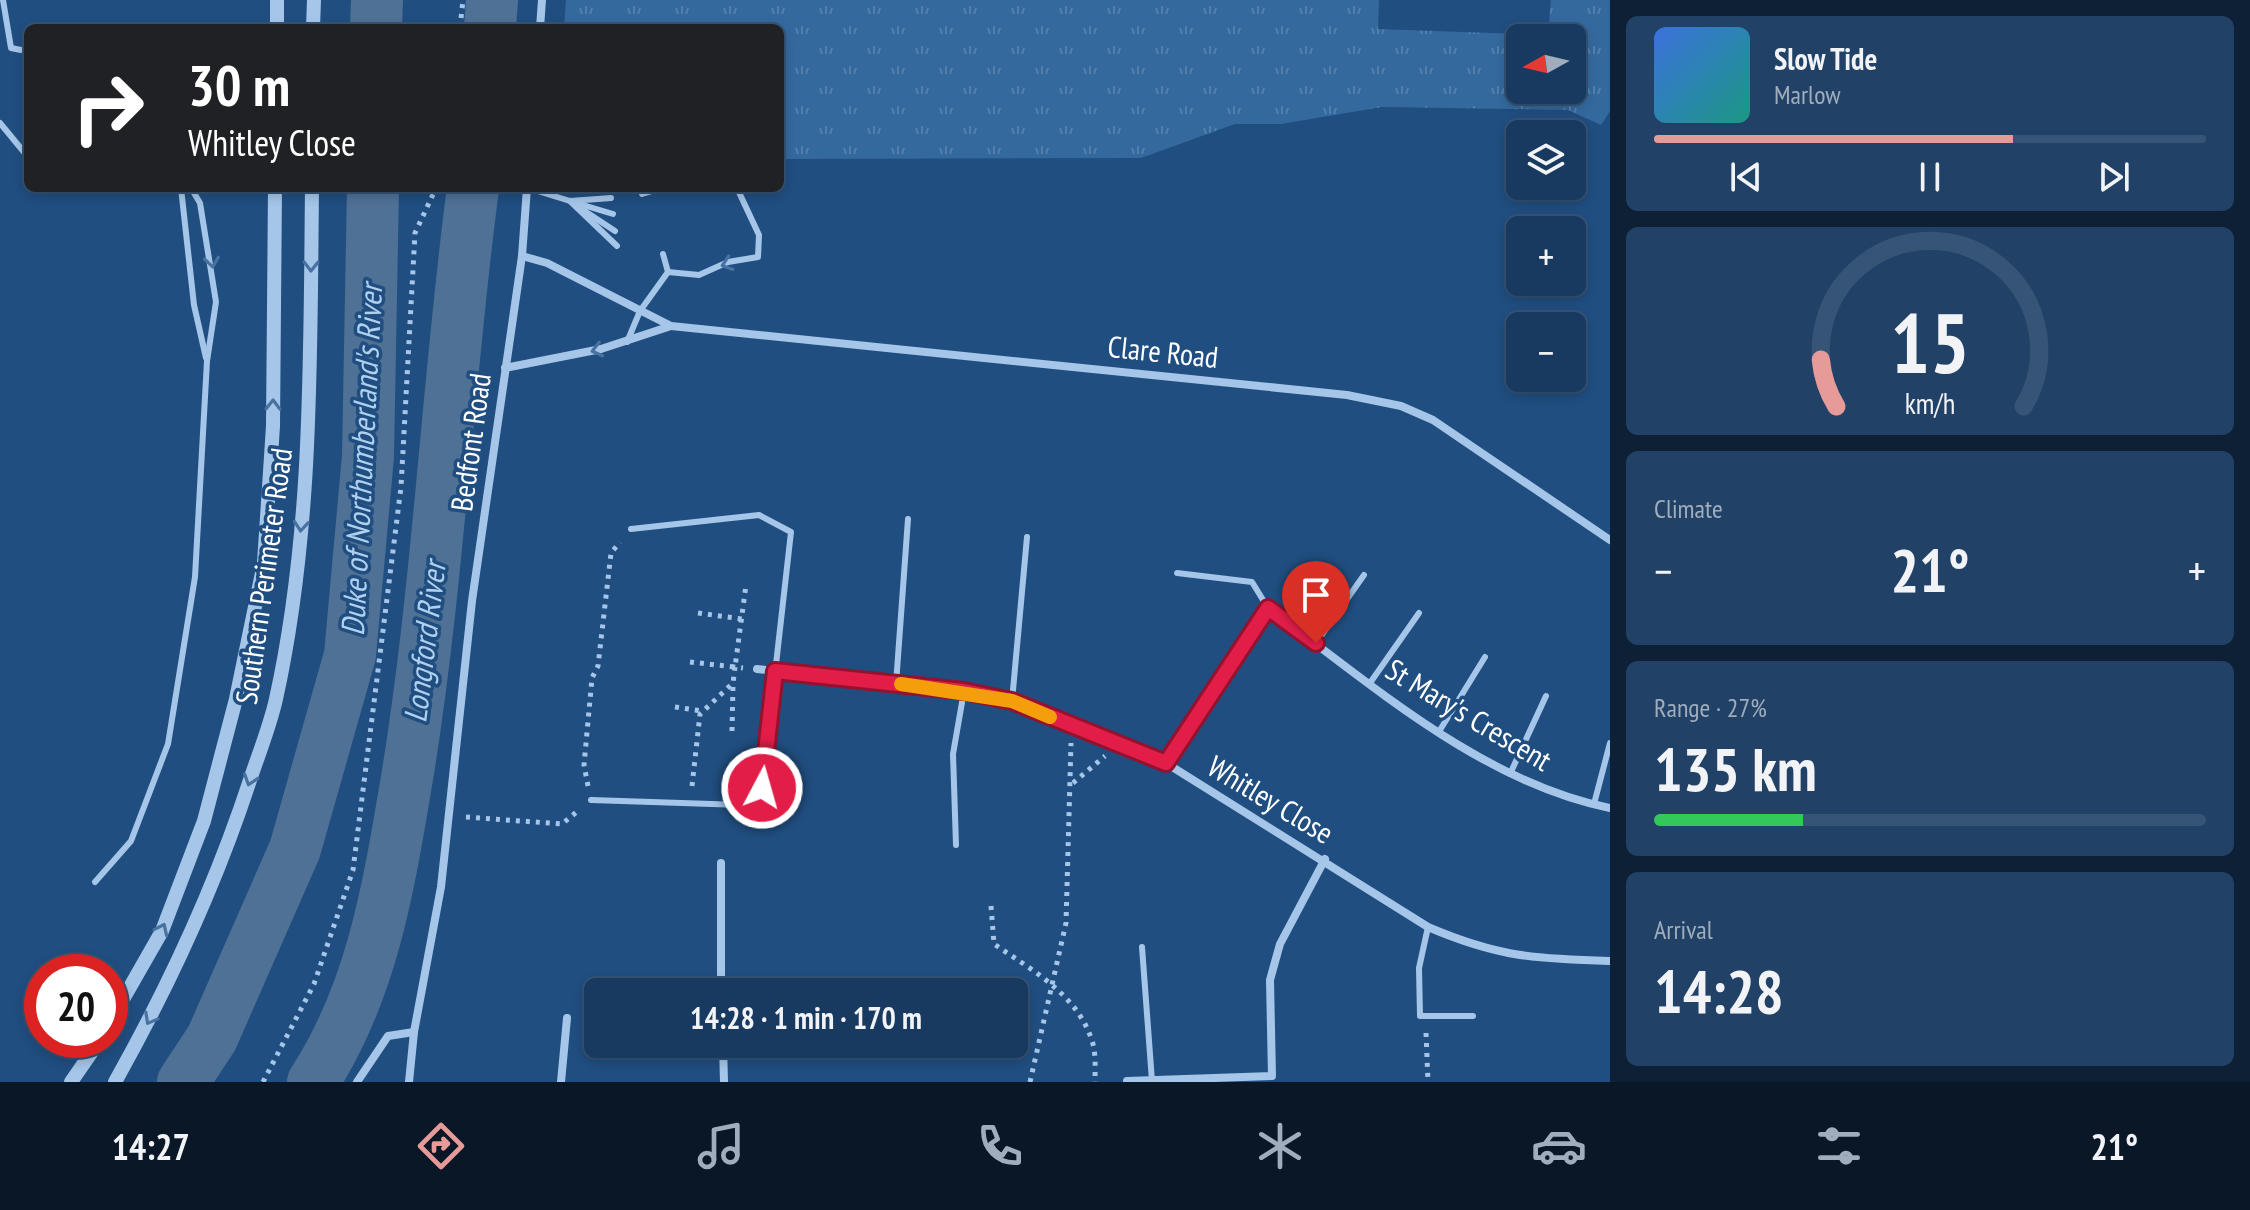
<!DOCTYPE html>
<meta charset="utf-8">
<style>
:root{--surface:#183a60;--page:#214166;--text:#f1f3f6;--muted:#9fadbd;--line:#365475;--accent:#e69b98}
body{margin:0;font-family:"PT Sans Narrow",sans-serif;background:var(--page);color:var(--text);height:100vh;display:flex;flex-direction:column;font-size:30px;white-space:nowrap}
*{box-sizing:border-box;margin:0}
p{font-size:26px;color:var(--muted)}
.icon{flex:none;width:44px;height:44px;fill:none;stroke:currentColor;stroke-width:2;stroke-linecap:round;stroke-linejoin:round}
.map{position:relative;flex:1;overflow:hidden}
.side{display:flex;flex-direction:column;gap:16px;padding:16px;background:#0d2035;width:640px}
.side>*{flex:none}
.banner{position:absolute;left:24px;top:24px;width:760px;height:168px;border-radius:12px;box-shadow:0 4px 12px #0003,0 0 0 2px var(--line);background:#202124;color:#fff;overflow:hidden}
.needle{width:52px;rotate:262deg}
.buttons{position:absolute;left:1506px;top:24px;display:grid;gap:16px}
.buttons a{display:grid;place-items:center;width:80px;height:80px;border-radius:12px;background:var(--surface);box-shadow:0 4px 12px #0003,0 0 0 2px var(--line);font-size:40px}
.speed{position:absolute;left:24px;top:954px;display:flex;gap:16px;font-size:40px;font-weight:700;text-align:center}
.speed>*{display:grid;place-content:center;width:104px;height:104px;border-radius:50%;background:var(--surface);box-shadow:0 4px 12px #0003,0 0 0 2px var(--line);line-height:1}
.speed .limit{border:12px solid #d22;background:#fff;color:#111}
.pin{position:absolute;display:grid;place-items:center;width:68px;height:68px;color:#fff;margin:-82px -34px;border-radius:50% 50% 50% 0;rotate:-45deg;box-shadow:0 0 8px #0007}
.pin .icon{rotate:45deg}
.me{position:absolute;width:88px;margin:-44px;rotate:6deg;stroke-linejoin:round;filter:drop-shadow(0 0 6px #0008)}
.turn{display:flex;align-items:center;gap:28px;height:168px;padding:0 32px;font-size:36px}
.turn .icon{width:104px;height:104px;stroke-width:2.5}
.turn b{display:block;font-size:56px;line-height:68px}
.big{font-size:60px;font-weight:700;line-height:1.1}
.side .tile{flex:1;display:flex;flex-direction:column;justify-content:center;gap:12px;min-width:0;padding:0 28px;border-radius:12px;background:var(--page)}
.side .dial{align-items:center;gap:0}
.dial svg{height:208px;overflow:visible;fill:none;stroke:var(--line);stroke-width:7;stroke-linecap:round;text-anchor:middle}
.dial text{fill:var(--text);stroke:none}
.song{display:flex;align-items:center;gap:24px}
.cover{width:96px;height:96px;border-radius:12px;background:linear-gradient(135deg,hsl(220 70% 55%),hsl(170 70% 35%))}
.played{height:8px;border-radius:4px;background:linear-gradient(90deg,var(--accent) 65%,var(--line) 65%)}
.keys{display:flex;justify-content:space-around;direction:ltr}
.heat{display:flex;justify-content:space-between;align-items:center;font-size:44px;direction:ltr}
.charge{height:12px;border-radius:6px;background:linear-gradient(90deg,#34c759 27%,var(--line) 0)}
.trip{position:absolute;left:584px;top:978px;width:444px;height:80px;border-radius:12px;background:var(--surface);box-shadow:0 4px 12px #0003,0 0 0 2px var(--line);font-weight:700;line-height:80px;text-align:center}
.tabs{display:flex;height:128px;justify-content:space-around;align-items:center;background:#0a1726;color:var(--muted)}
.tabs .icon{width:56px;height:56px}
.tabs .on{color:var(--accent)}
.tabs b{font-size:36px;color:var(--text)}
main{display:flex;flex:1;min-height:0}
.map>svg:first-child{display:block}
.grass{fill:url(#grass-tufts);fill-rule:evenodd}
.lines{fill:none;stroke-linecap:round;stroke-linejoin:round}
.river{stroke:#4f7195;stroke-width:52}
.path{stroke:#a5c6e8;stroke-width:5;stroke-dasharray:4 6;stroke-linecap:butt}
.service{stroke:#a5c6e8;stroke-width:6}
.minor{stroke:#a5c6e8;stroke-width:8}
.tertiary{stroke:#a5c6e8;stroke-width:14}
.oneway{stroke:#48729f}
.route-casing{stroke:#92132f;stroke-width:20}
.route{stroke:#e11d48;stroke-width:14}
.slow{stroke:#f59e0b;stroke-width:14}
.labels{text-anchor:middle;dominant-baseline:central;stroke-width:7;stroke-linejoin:round;paint-order:stroke}
.street-label{font-size:30px;fill:#fff;stroke:#204e80}
.water-label{font-size:32px;font-style:italic;fill:#b0d0ef;stroke:#204e80}
</style>
<main>
<div class="map">
<svg width="1610" height="1082" viewBox="0 0 1610 1082">
<defs>
<pattern id="grass-tufts" width="24" height="20" patternUnits="userSpaceOnUse" patternTransform="scale(2)"><rect width="24" height="20" fill="#34699e"/><path d="M3 7l-1-3M5 7V3M7 7l1-3M15 17l-1-3M17 17v-4M19 17l1-3" fill="none" stroke="#5280ad"/></pattern>
</defs>
<rect width="100%" height="100%" fill="#204e80"/>
<!-- grass -->
<path class="grass" d="M566 0H1379L1378 29 1548 35 1551 0H1610V111L1601 125 1568 110 1382 107 1281 124H1235L1141 158 780 159V28H564ZM1520 38H1572V90H1520Z"/>
<g class="lines">
<!-- river -->
<g class="river">
<path d="M376 28 377 0"/>
<path d="M490 28 492 0"/>
<path d="M183 1082 212 1038 295 849 350 655 368 456 373 188"/>
<path d="M313 1082C373 990 389 884 407 778 439 582 447 384 473 188"/>
</g>
<!-- path -->
<g class="path">
<path d="M460 28 463 0"/>
<path d="M698 613 742 619"/>
<path d="M690 662 735 667 746 585"/>
<path d="M675 707 702 711"/>
<path d="M732 731 733 684"/>
<path d="M1073 783 1105 756"/>
<path d="M588 786 584 765 592 678 598 666 611 553 620 542"/>
<path d="M692 786 700 714 733 683 735 667 743 668"/>
<path d="M466 817 562 824 579 810"/>
<path d="M991 906 994 944C1033 971 1079 995 1093 1044 1096 1056 1095 1070 1095 1082"/>
<path d="M1426 1033 1428 1082"/>
<path d="M263 1082 314 984 353 870 401 487 415 233 436 188"/>
<path d="M1030 1082 1066 923 1071 743"/>
</g>
<!-- service -->
<g class="service">
<path d="M3 0 11 48 21 50"/>
<path d="M0 123 28 157"/>
<path d="M181 188 194 305 206 358"/>
<path d="M528 188 570 201 611 198"/>
<path d="M642 194 662 188"/>
<path d="M570 201 617 246"/>
<path d="M573 202 613 214"/>
<path d="M583 210 615 231"/>
<path d="M663 254 668 272"/>
<path d="M627 342 640 311 668 272 699 275 728 262 758 257 759 235 737 188"/>
<path d="M1177 573 1252 582 1268 608"/>
<path d="M1316 643 1364 575"/>
<path d="M1370 683 1419 613"/>
<path d="M896 684 908 519"/>
<path d="M1012 701 1027 537"/>
<path d="M1440 730 1485 657"/>
<path d="M1510 774 1546 696"/>
<path d="M591 800 742 805 762 788 791 532 759 515 631 529"/>
<path d="M1594 804 1610 743"/>
<path d="M956 845 953 754 964 691"/>
<path d="M95 882 131 841 168 744 195 577 207 361 216 302 200 203 191 188"/>
<path d="M1428 927 1419 968 1420 1016H1473"/>
<path d="M1142 947 1152 1081"/>
</g>
<!-- minor -->
<g class="minor">
<path d="M540 28 542 0"/>
<path d="M522 256 547 263 671 326 1347 395 1401 406 1433 420 1610 540"/>
<path d="M505 368 601 349 671 326"/>
<path d="M757 669 964 691 1012 701 1166 763 1428 927C1498 957 1535 959 1610 961"/>
<path d="M1166 763 1268 608C1370 683 1483 783 1610 808"/>
<path d="M721 863V992"/>
<path d="M723 1044 724 1082"/>
<path d="M1127 1081 1272 1076 1270 980 1280 944 1325 859"/>
<path d="M357 1082 388 1036 414 1032"/>
<path d="M409 1082 414 1032 441 887 472 601 522 256 527 188"/>
<path d="M561 1082 567 1018"/>
</g>
<!-- tertiary -->
<g class="tertiary">
<path d="M277 28V0"/>
<path d="M313 28 314 0"/>
<path d="M110 1022 162 931 204 821 236 699 264 563 273 426 275 188"/>
<path d="M71 1082 100 1040"/>
<path d="M115 1082C170 984 215 887 250 780 259 753 270 726 276 699 313 531 310 359 312 188"/>
</g>
</g>
<!-- one-way arrows -->
<defs><path id="oneway-chevron" d="M-2-3.5L2.5 0L-2 3.5" fill="none" stroke-width="1.6" stroke-linecap="round" stroke-linejoin="round" transform="scale(2)"/></defs>
<g class="oneway">
<use href="#oneway-chevron" transform="translate(212 262) rotate(82)"/>
<use href="#oneway-chevron" transform="translate(727 264) rotate(162)"/>
<use href="#oneway-chevron" transform="translate(311 266) rotate(91)"/>
<use href="#oneway-chevron" transform="translate(597 350) rotate(166)"/>
<use href="#oneway-chevron" transform="translate(273 405) rotate(-89)"/>
<use href="#oneway-chevron" transform="translate(301 526) rotate(95)"/>
<use href="#oneway-chevron" transform="translate(250 780) rotate(108)"/>
<use href="#oneway-chevron" transform="translate(162 929) rotate(-65)"/>
<use href="#oneway-chevron" transform="translate(150 1019) rotate(119)"/>
</g>
<g class="lines">
<!-- route casing -->
<g class="route-casing">
<path id="route" d="M762 788 775 671 964 691 1012 701 1166 763 1268 608 1316 643"/>
</g>
<!-- route -->
<use href="#route" class="route"/>
<!-- slow -->
<path class="slow" d="M901 684 1012 701 1050 717"/>
</g>
<g class="labels">
<!-- street labels -->
<g class="street-label">
<text transform="translate(1163 351) rotate(6)">Clare Road</text>
<text transform="translate(470 442) rotate(-82)">Bedfont Road</text>
<text transform="translate(263 576) rotate(-82)">Southern Perimeter Road</text>
<text transform="translate(1469 714) rotate(31)">St Mary's Crescent</text>
<text transform="translate(1271 799) rotate(31)">Whitley Close</text>
</g>
<!-- water labels -->
<g class="water-label">
<text transform="translate(361 460) rotate(-87)">Duke of Northumberland's River</text>
<text transform="translate(424 642) rotate(-83)">Longford River</text>
</g>
</g>
</svg>
<div class="buttons">
<a><svg class="needle" viewBox="-14 -14 28 28"><path d="M0-13l5 13h-10z" fill="#e53935"/><path d="M0 13l5-13h-10z" fill="#9fadbd"/></svg></a>
<a><svg class="icon" aria-label="layers" viewBox="0 0 24 24"><path d="M12 4l9 5-9 5-9-5zM3 14l9 5 9-5"/></svg></a>
<a>+</a>
<a>−</a>
</div>
<div class="speed"><div class="limit">20</div></div>
<div class="pin" style="left:1316px;top:643px;background:#d93025"><svg class="icon" aria-label="arrive" viewBox="0 0 24 24"><path d="M6 21V4h12l-3 4 3 4H6"/></svg></div>
<svg class="me" style="left:762px;top:788px" viewBox="-20 -20 40 40"><circle r="17" fill="#e11d48" stroke="#fff" stroke-width="3"/><path d="M0-11L8 9 0 5-8 9z" fill="#fff"/></svg>
<div class="trip">14:28 · 1 min · 170 m</div>
<div class="banner">
<div class="turn"><svg class="icon" aria-label="right" viewBox="0 0 24 24"><path d="M7 20v-9h11M14 6l5 5-5 5"/></svg><div><b>30 m</b>Whitley Close</div></div>
</div>
</div>
<section class="side">
<div class="tile">
<div class="song"><i class="cover"></i><div><b>Slow Tide</b><p>Marlow</p></div></div>
<div class="played"></div>
<div class="keys"><svg class="icon" aria-label="previous" viewBox="0 0 24 24"><path d="M18 5L8 12l10 7zM5 5v14"/></svg><svg class="icon" aria-label="pause" viewBox="0 0 24 24"><path d="M8 5v14M16 5v14"/></svg><svg class="icon" aria-label="next" viewBox="0 0 24 24"><path d="M6 5l10 7-10 7zM19 5v14"/></svg></div>
</div>
<div class="tile dial"><svg viewBox="0 0 100 80">
<path d="M14 69A42 42 0 1 1 86 69"/>
<path d="M14 69A42 42 0 0 1 8 51" stroke="#e69b98"/>
<text x="50" y="56" font-size="32" font-weight="700">15</text>
<text x="50" y="72" font-size="11">km/h</text>
</svg></div>
<div class="tile"><p>Climate</p>
<div class="heat"><a>−</a><b class="big">21°</b><a>+</a></div>
</div>
<div class="tile"><p>Range · 27%</p><b class="big">135 km</b><div class="charge"></div></div>
<div class="tile"><p>Arrival</p><b class="big">14:28</b></div>
</section>
</main>
<nav class="tabs">
<b>14:27</b>
<svg class="icon on" aria-label="directions" viewBox="0 0 24 24"><path d="M12 3l9 9-9 9-9-9zM9 14v-3h6M13 9l2 2-2 2"/></svg>
<svg class="icon" aria-label="music" viewBox="0 0 24 24"><path d="M9 18V5l10-2v13"/><circle cx="6" cy="18" r="3"/><circle cx="16" cy="16" r="3"/></svg>
<svg class="icon" aria-label="phone" viewBox="0 0 24 24"><path d="M5 4h4l2 5-3 2q2 4 5 5l2-3 5 2v4C11 20 4 13 5 4z"/></svg>
<svg class="icon" aria-label="climate" viewBox="0 0 24 24"><path d="M12 3v18M4 7l16 10M4 17L20 7"/></svg>
<svg class="icon" aria-label="car" viewBox="0 0 24 24"><path d="M5 17H2v-5l4-1 3-4h7l3 4 3 1v5h-3M9 17h6M6 11h13"/><circle cx="7" cy="17" r="2"/><circle cx="17" cy="17" r="2"/></svg>
<svg class="icon" aria-label="filters" viewBox="0 0 24 24"><path d="M4 7h16M4 17h16"/><circle cx="9" cy="7" r="2"/><circle cx="15" cy="17" r="2"/></svg>
<b>21°</b>
</nav>
